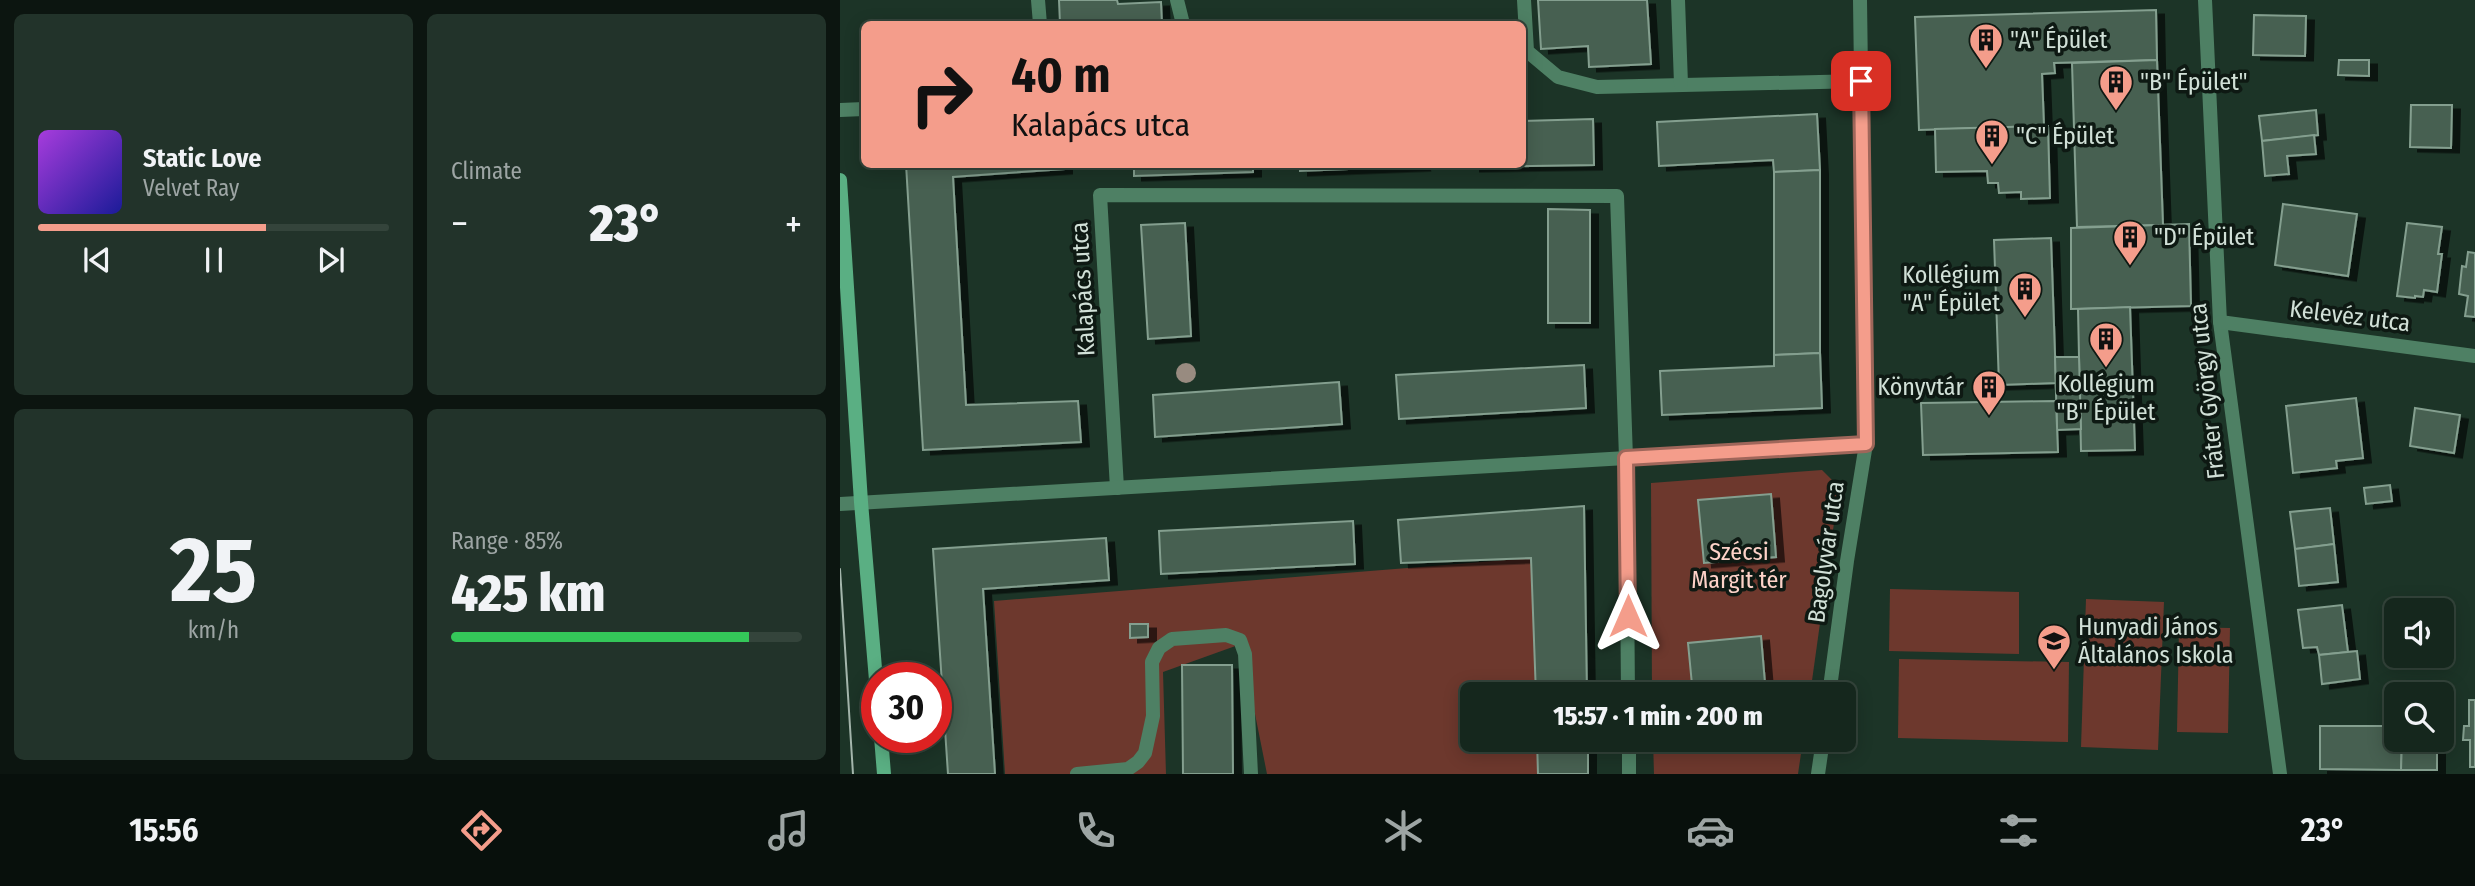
<!DOCTYPE html>
<meta charset="utf-8">
<style>
:root{--surface:#15271d;--page:#22332a;--text:#f1f3f6;--muted:#9da5a4;--line:#34443b;--accent:#f49d8b}
body{margin:0;font-family:"Fira Sans Condensed",sans-serif;background:var(--page);color:var(--text);height:100vh;display:flex;flex-direction:column;font-size:26px;white-space:nowrap}
*{box-sizing:border-box;margin:0}
p{font-size:23px;color:var(--muted)}
.icon{flex:none;width:38px;height:38px;fill:none;stroke:currentColor;stroke-width:2;stroke-linecap:round;stroke-linejoin:round}
.map{position:relative;flex:1;overflow:hidden}
.drawer{display:flex;flex-direction:column;gap:14px;padding:14px;background:#0c1510;width:840px}
.drawer>*{flex:none}
.hud{position:absolute;left:21px;top:21px;width:665px;height:147px;border-radius:10px;box-shadow:0 4px 18px #0003,0 0 0 2px var(--line);background:#f49d8b;color:#111;overflow:hidden}
.controls{position:absolute;left:1544px;top:598px;display:grid;gap:14px}
.controls a{display:grid;place-items:center;width:70px;height:70px;border-radius:10px;background:var(--surface);box-shadow:0 4px 18px #0003,0 0 0 2px var(--line);font-size:35px}
.speed{position:absolute;left:21px;top:662px;display:flex;gap:14px;font-size:35px;font-weight:700;text-align:center}
.speed>*{display:grid;place-content:center;width:91px;height:91px;border-radius:50%;background:var(--surface);box-shadow:0 4px 18px #0003,0 0 0 2px var(--line);line-height:1}
.speed .limit{border:10px solid #d22;background:#fff;color:#111}
.pin{position:absolute;display:grid;place-items:center;width:60px;height:60px;color:#fff;margin:-30px;border-radius:14px;box-shadow:0 4px 10px #0006}
.me{position:absolute;width:77px;margin:-38px;rotate:0deg;stroke-linejoin:round;filter:drop-shadow(0 0 5px #0008)}
.turn{display:flex;align-items:center;gap:24px;height:147px;padding:0 35px;font-size:32px}
.turn .icon{width:91px;height:91px;stroke-width:2.5}
.turn b{display:block;font-size:49px;line-height:60px}
.big{font-size:52px;font-weight:800;line-height:1.1}
.drawer .widget{flex:1;display:flex;flex-direction:column;justify-content:center;gap:10px;min-width:0;padding:0 24px;border-radius:10px;background:var(--page)}
.drawer .dial{align-items:center;gap:0}
.dial b{font-size:91px;line-height:1}
.song{display:flex;align-items:center;gap:21px}
.cover{width:84px;height:84px;border-radius:10px;background:linear-gradient(135deg,hsl(280 70% 55%),hsl(240 70% 35%))}
.played{height:7px;border-radius:4px;background:linear-gradient(90deg,var(--accent) 65%,var(--line) 65%)}
.keys{display:flex;justify-content:space-around;direction:ltr}
.heat{display:flex;justify-content:space-between;align-items:center;font-size:38px;direction:ltr}
.charge{height:10px;border-radius:5px;background:linear-gradient(90deg,#34c759 85%,var(--line) 0)}
.drawer .tiles{flex:1;display:grid;gap:14px;grid-template-columns:repeat(2,1fr)}
.trip{position:absolute;left:620px;top:682px;width:396px;height:70px;border-radius:10px;background:var(--surface);box-shadow:0 4px 18px #0003,0 0 0 2px var(--line);font-weight:800;line-height:70px;text-align:center}
.dock{display:flex;height:112px;justify-content:space-around;align-items:center;background:#08100c;color:var(--muted)}
.dock .icon{width:49px;height:49px}
.dock .on{color:var(--accent)}
.dock b{font-size:32px;color:var(--text)}
main{display:flex;flex:1;min-height:0}
.map>svg:first-child{display:block}
.green{fill:#6d382d}
.building{fill:#476051;stroke:#849f8f;stroke-width:2;filter:url(#shadow)}
.lines{fill:none;stroke-linecap:round;stroke-linejoin:round}
.minor{stroke:#4e8064;stroke-width:14}
.secondary{stroke:#5aaf83;stroke-width:14}
.tram{stroke:#a4b6ac;stroke-width:2}
.tree{fill:#988b80}
.route-casing{stroke:#9f665a;stroke-width:18}
.route{stroke:#f49d8b;stroke-width:12}
.labels{text-anchor:middle;dominant-baseline:central;stroke-width:7;stroke-linejoin:round;paint-order:stroke}
.poi-label{font-size:24px;fill:#d1e0d7;stroke:#0e1913;text-anchor:start}
.street-label{font-size:24px;fill:#d1e0d7;stroke:#0e1913}
.park-label{font-size:24px;fill:#fdd2c8;stroke:#0e1913}
</style>
<main>
<section class="drawer">
<div class="tiles">
<div class="widget">
<div class="song"><i class="cover"></i><div><b>Static Love</b><p>Velvet Ray</p></div></div>
<div class="played"></div>
<div class="keys"><svg class="icon" aria-label="previous" viewBox="0 0 24 24"><path d="M18 5L8 12l10 7zM5 5v14"/></svg><svg class="icon" aria-label="pause" viewBox="0 0 24 24"><path d="M8 5v14M16 5v14"/></svg><svg class="icon" aria-label="next" viewBox="0 0 24 24"><path d="M6 5l10 7-10 7zM19 5v14"/></svg></div>
</div>
<div class="widget"><p>Climate</p>
<div class="heat"><a>−</a><b class="big">23°</b><a>+</a></div>
</div>
<div class="widget dial"><b>25</b><p>km/h</p></div>
<div class="widget"><p>Range · 85%</p><b class="big">425 km</b><div class="charge"></div></div>
</div>
</section>
<div class="map">
<svg width="1635" height="774" viewBox="0 0 1635 774">
<defs>
<filter id="shadow"><feDropShadow dx="8" dy="4.5" stdDeviation="0" flood-color="#0009"/></filter>
</defs>
<rect width="100%" height="100%" fill="#1c3427"/>
<!-- green -->
<g class="green">
<path d="M982 470 999 487 970 695H812L811 483Z"/>
<path d="M691 558 696 695H632V740H697L698 774H427L401 644 323 672 326 774H165L154 601Z"/>
<path d="M1050 589 1179 592V654L1049 651Z"/>
<path d="M1246 599 1324 602 1318 750 1241 747Z"/>
<path d="M1339 627 1390 628 1388 733 1337 732Z"/>
<path d="M1059 659 1229 662 1228 742 1058 738Z"/>
<path d="M813 740H963L958 774H814Z"/>
</g>
<!-- building -->
<g class="building">
<path d="M219 0H277L278 4 321 2 322 24H220Z"/>
<path d="M698 0H807L811 64 749 67 748 46 701 49Z"/>
<path d="M1316 10 1317 60 1214 63 1215 73 1202 74 1204 126 1079 130 1075 17Z"/>
<path d="M1414 15 1466 16 1465 56 1413 55Z"/>
<path d="M1317 60 1323 225 1237 227 1232 63Z"/>
<path d="M1499 60H1529V76L1498 75Z"/>
<path d="M1571 105H1612L1611 148 1570 147Z"/>
<path d="M1476 110 1478 135 1422 141 1419 116Z"/>
<path d="M977 114 980 170 934 172 933 160 819 166 817 122Z"/>
<path d="M753 119 754 165 632 167V164H682V121Z"/>
<path d="M1208 126 1210 198 1181 199V192L1159 193 1158 183H1148L1147 171 1096 172 1095 129Z"/>
<path d="M1474 135 1476 154 1447 156 1449 174 1425 176 1422 141Z"/>
<path d="M66 164H224V169L113 177 126 405 238 401 241 442 83 450Z"/>
<path d="M294 164H413V172L294 176Z"/>
<path d="M460 164H581L582 166 460 171Z"/>
<path d="M980 170V353L934 355V172Z"/>
<path d="M1443 204 1517 214 1508 276 1435 265Z"/>
<path d="M708 209 750 210V323H708Z"/>
<path d="M345 223 351 336 308 339 301 225Z"/>
<path d="M1567 223 1602 227 1598 254H1602L1597 292 1584 290 1583 297 1575 296V298L1557 296Z"/>
<path d="M1349 224 1351 306 1231 309V228Z"/>
<path d="M1211 238 1216 383 1159 385 1154 240Z"/>
<path d="M1628 252 1635 253V317L1625 316 1628 296 1619 294 1622 266 1626 267Z"/>
<path d="M1290 307 1295 450 1241 451 1238 309Z"/>
<path d="M980 353 982 408 822 415 820 371 934 366V355Z"/>
<path d="M1215 357H1239L1241 429 1217 430Z"/>
<path d="M744 365 746 408 559 419 556 375Z"/>
<path d="M499 382 502 424 315 437 313 395Z"/>
<path d="M1516 398 1523 458 1496 461 1497 468 1453 473 1446 406Z"/>
<path d="M1216 401 1218 452 1083 455 1081 403Z"/>
<path d="M1575 408 1620 415 1614 453 1570 446Z"/>
<path d="M1550 485 1552 501 1526 504 1524 488Z"/>
<path d="M931 494 936 557 864 563 858 500Z"/>
<path d="M744 506 747 695H696L691 558 561 563 558 520Z"/>
<path d="M1490 508 1494 544 1455 549 1450 512Z"/>
<path d="M513 521 515 564 321 574 319 531Z"/>
<path d="M266 538 269 580 143 589 155 774H108L93 549Z"/>
<path d="M1494 544 1498 582 1459 586 1455 549Z"/>
<path d="M1502 605 1508 652 1479 655 1477 647 1463 648 1458 610Z"/>
<path d="M290 624H308V637L290 638Z"/>
<path d="M921 636 926 695H853L848 643Z"/>
<path d="M1517 651 1520 679 1482 684 1479 655Z"/>
<path d="M342 665H392L393 774H343Z"/>
<path d="M1629 700H1635V767H1630V740H1623L1624 726H1629Z"/>
<path d="M1480 726H1556V740H1562L1561 770 1480 769Z"/>
<path d="M697 740H748V774H698Z"/>
<path d="M1562 740H1590V748H1597V770H1561Z"/>
</g>
<g class="lines">
<!-- minor -->
<g class="minor">
<path d="M198 0 200 24"/>
<path d="M337 0 343 24"/>
<path d="M684 0 687 51 718 77 757 87 1021 81"/>
<path d="M838 0 841 84"/>
<path d="M1365 0 1380 322 1440 774"/>
<path d="M0 110 24 109"/>
<path d="M1380 322 1635 356"/>
<path d="M277 488 260 195 777 196 786 458 788 695"/>
<path d="M0 504 1026 444"/>
<path d="M989 695 1007 561 1026 444 1020 0"/>
<path d="M789 740V774"/>
<path d="M237 774 288 769 298 762 305 753 313 716 312 662 319 648 332 639 386 635 400 640 405 654 411 774"/>
<path d="M978 774 983 740"/>
</g>
<!-- secondary -->
<g class="secondary">
<path d="M0 180 21 502 37 692"/>
<path d="M41 737 44 774"/>
</g>
<!-- tram -->
<path class="tram" d="M0 569 13 774"/>
</g>
<!-- trees -->
<circle class="tree" cx="346" cy="373" r="10"/>
<g class="lines">
<!-- route casing -->
<g class="route-casing">
<path id="route" d="M788 616 786 458 1026 444 1021 81"/>
</g>
<!-- route -->
<use href="#route" class="route"/>
</g>
<!-- icons -->
<defs>
<g id="building-pin" transform="scale(1.75)"><path d="M0 17L-7.5 6A9.5 9.5 0 1 1 7.5 6Z" fill="#f49d8b" stroke="#0e1913"/><path d="M-4-6H4V6H1V3H-1V6H-4ZM-2.5-4.3h1.7v1.8h-1.7ZM.8-4.3h1.7v1.8H.8ZM-2.5-1h1.7V.8h-1.7ZM.8-1h1.7V.8H.8Z" fill="#111"/></g>
<g id="school-pin" transform="scale(1.75)"><path d="M0 17L-7.5 6A9.5 9.5 0 1 1 7.5 6Z" fill="#f49d8b" stroke="#0e1913"/><path d="M0-5L7-2L0 1L-7-2ZM-4 1L0 2.5L4 1V4Q0 6-4 4Z" fill="#111"/></g>
</defs>
<g fill-rule="evenodd">
<use href="#building-pin" x="1146" y="40"/>
<use href="#building-pin" x="1276" y="82"/>
<use href="#building-pin" x="1152" y="136"/>
<use href="#building-pin" x="1290" y="237"/>
<use href="#building-pin" x="1185" y="289"/>
<use href="#building-pin" x="1266" y="339"/>
<use href="#building-pin" x="1149" y="387"/>
<use href="#school-pin" x="1214" y="641"/>
</g>
<g class="labels">
<!-- poi labels -->
<g class="poi-label">
<text x="1170" y="40">"A" Épület</text>
<text x="1300" y="82">"B" Épület"</text>
<text x="1176" y="136">"C" Épület</text>
<text x="1314" y="237">"D" Épület</text>
<text x="1160" y="275" text-anchor="end">Kollégium<tspan x="1160" dy="28">"A" Épület</tspan></text>
<text x="1266" y="384" text-anchor="middle">Kollégium<tspan x="1266" dy="28">"B" Épület</tspan></text>
<text x="1124" y="387" text-anchor="end">Könyvtár</text>
<text x="1238" y="627">Hunyadi János<tspan x="1238" dy="28">Általános Iskola</tspan></text>
</g>
<!-- street labels -->
<g class="street-label">
<text transform="translate(243 289) rotate(-93)">Kalapács utca</text>
<text transform="translate(1510 316) rotate(7)">Kelevéz utca</text>
<text transform="translate(1367 391) rotate(-96)">Fráter György utca</text>
<text transform="translate(986 552) rotate(-82)">Bagolyvár utca</text>
</g>
<!-- park labels -->
<g class="park-label">
<text x="899" y="552">Szécsi<tspan x="899" dy="28">Margit tér</tspan></text>
</g>
</g>
</svg>
<div class="controls">
<a><svg class="icon" aria-label="sound" viewBox="0 0 24 24"><path d="M4 9h4l5-4v14l-5-4H4zM17 9q2 3 0 6"/></svg></a>
<a><svg class="icon" aria-label="search" viewBox="0 0 24 24"><circle cx="10" cy="10" r="6"/><path d="M15 15l6 6"/></svg></a>
</div>
<div class="speed"><div class="limit">30</div></div>
<div class="pin" style="left:1021px;top:81px;background:#d93025"><svg class="icon" aria-label="arrive" viewBox="0 0 24 24"><path d="M6 21V4h12l-3 4 3 4H6"/></svg></div>
<svg class="me" style="left:788px;top:616px" viewBox="-20 -20 40 40"><path d="M0-17L14 15 0 8-14 15z" fill="#f49d8b" stroke="#fff" stroke-width="4"/></svg>
<div class="trip">15:57 · 1 min · 200 m</div>
<div class="hud">
<div class="turn"><svg class="icon" aria-label="right" viewBox="0 0 24 24"><path d="M7 20v-9h11M14 6l5 5-5 5"/></svg><div><b>40 m</b>Kalapács utca</div></div>
</div>
</div>
</main>
<nav class="dock">
<b>15:56</b>
<svg class="icon on" aria-label="directions" viewBox="0 0 24 24"><path d="M12 3l9 9-9 9-9-9zM9 14v-3h6M13 9l2 2-2 2"/></svg>
<svg class="icon" aria-label="music" viewBox="0 0 24 24"><path d="M9 18V5l10-2v13"/><circle cx="6" cy="18" r="3"/><circle cx="16" cy="16" r="3"/></svg>
<svg class="icon" aria-label="phone" viewBox="0 0 24 24"><path d="M5 4h4l2 5-3 2q2 4 5 5l2-3 5 2v4C11 20 4 13 5 4z"/></svg>
<svg class="icon" aria-label="climate" viewBox="0 0 24 24"><path d="M12 3v18M4 7l16 10M4 17L20 7"/></svg>
<svg class="icon" aria-label="car" viewBox="0 0 24 24"><path d="M5 17H2v-5l4-1 3-4h7l3 4 3 1v5h-3M9 17h6M6 11h13"/><circle cx="7" cy="17" r="2"/><circle cx="17" cy="17" r="2"/></svg>
<svg class="icon" aria-label="filters" viewBox="0 0 24 24"><path d="M4 7h16M4 17h16"/><circle cx="9" cy="7" r="2"/><circle cx="15" cy="17" r="2"/></svg>
<b>23°</b>
</nav>
